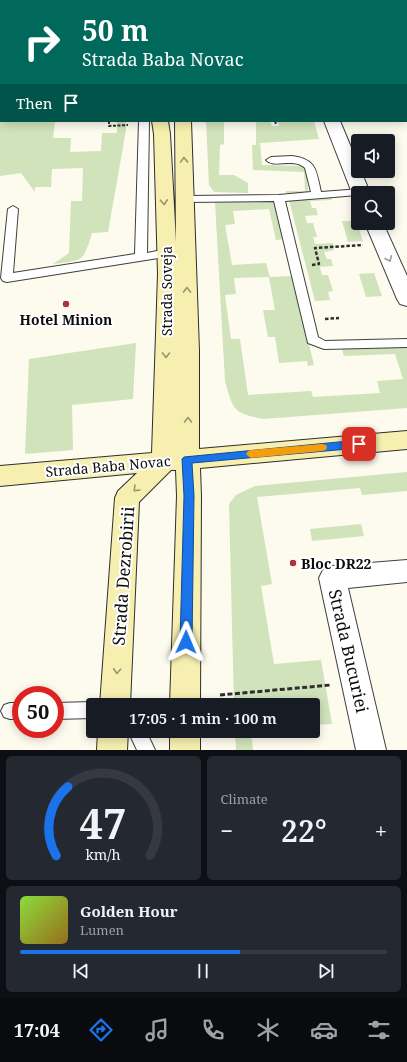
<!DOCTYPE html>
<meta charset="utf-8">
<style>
:root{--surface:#171b24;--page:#242831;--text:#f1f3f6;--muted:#9ea1a6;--line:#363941;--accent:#1a73e8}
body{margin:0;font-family:"Noto Serif",serif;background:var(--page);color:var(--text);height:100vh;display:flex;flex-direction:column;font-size:15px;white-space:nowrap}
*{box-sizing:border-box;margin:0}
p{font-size:13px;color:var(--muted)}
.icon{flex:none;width:22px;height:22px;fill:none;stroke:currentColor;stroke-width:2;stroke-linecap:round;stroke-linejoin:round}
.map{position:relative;height:750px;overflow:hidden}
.sheet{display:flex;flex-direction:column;gap:6px;padding:6px;background:#0d0f14;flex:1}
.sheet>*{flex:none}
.top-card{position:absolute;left:0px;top:0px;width:407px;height:122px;box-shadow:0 2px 10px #0003;background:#00695c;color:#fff;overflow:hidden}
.controls{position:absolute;left:351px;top:134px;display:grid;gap:8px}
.controls a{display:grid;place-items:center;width:44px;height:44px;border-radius:4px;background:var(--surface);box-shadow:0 2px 10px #0003;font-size:20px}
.speed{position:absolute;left:12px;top:686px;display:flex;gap:8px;font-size:20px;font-weight:700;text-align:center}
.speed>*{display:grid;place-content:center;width:52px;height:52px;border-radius:50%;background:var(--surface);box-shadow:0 2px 10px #0003;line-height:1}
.speed .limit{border:6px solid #d22;background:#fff;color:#111}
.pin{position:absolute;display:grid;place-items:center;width:34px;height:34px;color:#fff;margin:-17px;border-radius:8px;box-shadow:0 2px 6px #0006}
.me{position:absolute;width:44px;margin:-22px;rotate:1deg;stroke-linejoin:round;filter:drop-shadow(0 0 3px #0008)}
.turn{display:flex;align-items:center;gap:14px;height:84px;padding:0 16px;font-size:18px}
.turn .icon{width:52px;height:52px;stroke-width:2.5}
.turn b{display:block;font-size:28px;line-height:34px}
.then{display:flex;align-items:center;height:38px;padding:0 16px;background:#0003;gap:8px;font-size:15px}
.big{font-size:30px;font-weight:600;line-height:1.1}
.sheet .tile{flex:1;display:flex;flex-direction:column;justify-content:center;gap:6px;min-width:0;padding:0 14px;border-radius:6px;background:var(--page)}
.sheet .dial{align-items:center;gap:0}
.dial svg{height:104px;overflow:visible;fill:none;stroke:var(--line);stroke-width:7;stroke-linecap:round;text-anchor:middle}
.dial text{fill:var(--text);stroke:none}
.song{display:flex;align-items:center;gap:12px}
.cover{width:48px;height:48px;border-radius:6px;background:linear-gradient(135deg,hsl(90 70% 55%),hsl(40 70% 35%))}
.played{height:4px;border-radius:2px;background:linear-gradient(90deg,var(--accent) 60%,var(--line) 60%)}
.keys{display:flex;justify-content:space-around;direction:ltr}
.heat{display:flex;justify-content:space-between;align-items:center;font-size:22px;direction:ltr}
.sheet .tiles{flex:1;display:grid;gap:6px;grid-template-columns:1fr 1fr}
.tile:last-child{grid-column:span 2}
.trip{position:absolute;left:86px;top:698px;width:234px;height:40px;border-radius:4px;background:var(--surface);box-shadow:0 2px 10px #0003;font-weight:600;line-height:40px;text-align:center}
.dock{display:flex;height:64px;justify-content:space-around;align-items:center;background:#090b0e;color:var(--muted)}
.dock .icon{width:28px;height:28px}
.dock .on{color:var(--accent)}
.dock b{font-size:18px;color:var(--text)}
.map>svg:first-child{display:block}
.green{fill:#d0e3bb}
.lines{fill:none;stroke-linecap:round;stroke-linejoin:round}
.service-casing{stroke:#3f3f3f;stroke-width:2}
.minor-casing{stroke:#3f3f3f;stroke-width:2}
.secondary-casing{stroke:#2e2e2e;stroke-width:2}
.path-far2{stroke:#2e2e2e;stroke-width:2;stroke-dasharray:3 1.5;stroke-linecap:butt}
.path-far1{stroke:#2e2e2e;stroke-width:2.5;stroke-dasharray:3.5 2;stroke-linecap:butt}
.path{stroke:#2e2e2e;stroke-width:3;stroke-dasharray:5 2.5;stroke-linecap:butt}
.service{fill:#fff;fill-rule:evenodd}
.minor{fill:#fff;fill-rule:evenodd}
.secondary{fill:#f6efb0;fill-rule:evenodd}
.oneway{stroke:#98946e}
.oneway2{stroke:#9e9e9e}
.route{fill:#1a73e8;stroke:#114b97}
.slow{fill:#f59e0b}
.poi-dot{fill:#ac3539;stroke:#fff;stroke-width:1.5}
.labels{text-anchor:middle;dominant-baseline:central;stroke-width:4;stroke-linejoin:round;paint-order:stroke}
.street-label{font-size:14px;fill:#0c0c0c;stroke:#fff}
.poi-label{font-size:14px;font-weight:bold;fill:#0c0c0c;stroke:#fff}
.near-street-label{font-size:17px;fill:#0c0c0c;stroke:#fff}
</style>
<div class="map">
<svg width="407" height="750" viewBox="0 0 407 750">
<rect width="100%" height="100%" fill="#fdfaee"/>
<!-- green -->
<g class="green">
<path d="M0 117 1 121H82L55 122 53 138H71L70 152 101 151 102 133H117V121H126V130L108 232 92 233C83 263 83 260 53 264L69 253 71 201H82L83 168 52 169 51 187H35V192L21 173 0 176Z"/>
<path d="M206 121H224V144L220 145 219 175H234L248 183V193L214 192 209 185Z"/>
<path d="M256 121H270L272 126H279L278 121H314L319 139 260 143 262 165 303 166 307 169 308 194 286 193V191H305L304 172 253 170 252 145H256Z"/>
<path d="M331 197 332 200 310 201 312 208H316L318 215 305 216 307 223H313L317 237H313L315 244 333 243 334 250 324 252 327 259H331L333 266 320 267 322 275H328L333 291 328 292 330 300 315 301 289 200Z"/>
<path d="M276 200 285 239 276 240 269 209 233 211 235 224 225 225 232 265 266 263 270 277 293 276 314 365 308 366 307 361 279 363 275 337H268L263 310H275L269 277 234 278 236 294 225 295 231 339H240L248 395 311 391 313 397 380 393 377 381 403 379 395 354 344 356 342 349 405 346H407V408L263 419C233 413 233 410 225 381L215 202Z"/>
<path d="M342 221H356L363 241 348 242Z"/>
<path d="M374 273 382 296 366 297 359 274Z"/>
<path d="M136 343 133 399 72 405 73 450 25 454 29 359Z"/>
<path d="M407 472V491L362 495 360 488 257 497 272 584 261 586 274 664 321 660 332 724 313 725V705H234L229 504 236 495 255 486Z"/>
<path d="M361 524 364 536 312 541 310 529Z"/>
<path d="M235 731H251L253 750H236Z"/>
</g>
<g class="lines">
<!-- service casing -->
<g class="service-casing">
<g id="service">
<rect x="0" y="62" width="1" height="6"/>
<path d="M139 121H149L147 253 167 249 171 250 173 253 171 256 7 282 3 281 1 278 8 209 13 206 18 209 13 273 135 254Z"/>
<path d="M292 156C317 159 316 171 321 192L361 189 366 192 358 193V195L285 201 318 337 325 341 407 339V347L324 349 308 343 274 201 186 202 181 199 186 196 279 195 311 192 305 168C293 157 274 169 266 160L271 157Z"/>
<path d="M93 702 100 705H93V718L55 719V703Z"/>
<path d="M10 703H21V719H10L4 717 1 711 4 705Z"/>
<path d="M128 731H146L155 750H137Z"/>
</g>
</g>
<!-- minor casing -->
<g class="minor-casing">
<g id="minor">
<rect x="5" y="0" width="14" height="1"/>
<path d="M285 0H299L300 1H286Z"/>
<rect x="406" y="83" width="1" height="10"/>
<rect x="0" y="105" width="1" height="10"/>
<path d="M324 121H340L358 164V171H361L370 193H358V198L355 197 352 193Z"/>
<path d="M365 223H383L407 276V306L400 304 397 299Z"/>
<path d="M407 560V582L348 588 386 750H356L319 578 323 570 332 566Z"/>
</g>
</g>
<!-- secondary casing -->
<g class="secondary-casing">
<g id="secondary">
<rect x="154" y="0" width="14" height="1"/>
<rect x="171" y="0" width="14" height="1"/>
<path d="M152 121H168L170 134 176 242 175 121H191L199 351V449L407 431V449L200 468 201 496 200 705H170L177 496 176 470H171L139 502 130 705H100L115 498 118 491 137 473 0 486V466L152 453 158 274 154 134Z"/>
<path d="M98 731H128L127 750H97Z"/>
<rect x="170" y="731" width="30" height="19"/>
</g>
</g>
<!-- path-far2 -->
<g class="path-far2">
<path d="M109 121V126L128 125"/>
<path d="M275 121 276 124"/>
</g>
<!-- path-far1 -->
<g class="path-far1">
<path d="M312 265 319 264 315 248 363 245"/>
<path d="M325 319 339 318"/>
</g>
<!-- path -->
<path class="path" d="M220 695 331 685"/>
<!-- service -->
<use href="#service" class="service"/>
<!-- minor -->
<use href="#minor" class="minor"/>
<!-- secondary -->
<use href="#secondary" class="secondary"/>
</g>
<!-- one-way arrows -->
<defs><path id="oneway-chevron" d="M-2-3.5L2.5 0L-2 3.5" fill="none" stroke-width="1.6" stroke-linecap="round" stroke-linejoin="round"/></defs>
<g class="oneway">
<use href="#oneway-chevron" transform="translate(184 160) rotate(-92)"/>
<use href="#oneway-chevron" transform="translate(164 202) rotate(87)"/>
<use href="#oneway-chevron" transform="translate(187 290) rotate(-91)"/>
<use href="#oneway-chevron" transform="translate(166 355) rotate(91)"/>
<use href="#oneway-chevron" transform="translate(188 420) rotate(-89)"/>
<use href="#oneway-chevron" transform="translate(136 489) rotate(135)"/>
<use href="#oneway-chevron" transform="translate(117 671) rotate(93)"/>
</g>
<use class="oneway2" href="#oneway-chevron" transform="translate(389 259) rotate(67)"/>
<!-- route -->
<path class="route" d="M359 440 362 442 364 444 362 447 359 448 192 463 194 496 192 642 190 646 186 648 182 646 180 642 184 496 182 459 184 457Z"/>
<!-- slow -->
<path class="slow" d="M322 444 326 445 327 447 326 450 322 451 251 458 248 456 246 454 248 451 251 450Z"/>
<!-- markers -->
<g class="poi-dot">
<circle cx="66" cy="304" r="4"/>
<circle cx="293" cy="563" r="4"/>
</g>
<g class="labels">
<!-- street labels -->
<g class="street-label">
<text transform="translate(166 291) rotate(-90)">Strada Soveja</text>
<text transform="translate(108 466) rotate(-5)">Strada Baba Novac</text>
</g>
<!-- poi labels -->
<g class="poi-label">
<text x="66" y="319">Hotel Minion</text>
<text x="301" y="563" text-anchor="start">Bloc DR22</text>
</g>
<!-- near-street labels -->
<g class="near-street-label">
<text transform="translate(123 576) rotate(-86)">Strada Dezrobirii</text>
<text transform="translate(349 651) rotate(77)">Strada Bucuriei</text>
</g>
</g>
</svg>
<div class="controls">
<a><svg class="icon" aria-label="sound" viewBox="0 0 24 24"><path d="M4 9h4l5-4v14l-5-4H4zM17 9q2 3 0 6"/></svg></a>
<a><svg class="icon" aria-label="search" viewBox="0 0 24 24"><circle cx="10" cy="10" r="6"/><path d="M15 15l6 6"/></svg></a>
</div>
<div class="speed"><div class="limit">50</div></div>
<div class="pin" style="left:359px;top:444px;background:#d93025"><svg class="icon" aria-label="arrive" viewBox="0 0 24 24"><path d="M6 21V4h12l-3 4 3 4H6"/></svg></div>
<svg class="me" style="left:186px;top:642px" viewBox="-20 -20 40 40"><path d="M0-17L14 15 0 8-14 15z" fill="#1a73e8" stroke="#fff" stroke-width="4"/></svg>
<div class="trip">17:05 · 1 min · 100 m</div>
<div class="top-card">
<div class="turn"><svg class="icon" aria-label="right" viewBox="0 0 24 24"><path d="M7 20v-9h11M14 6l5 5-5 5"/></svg><div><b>50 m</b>Strada Baba Novac</div></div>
<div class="then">Then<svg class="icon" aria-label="arrive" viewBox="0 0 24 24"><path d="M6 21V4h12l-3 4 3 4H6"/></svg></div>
</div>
</div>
<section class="sheet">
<div class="tiles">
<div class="tile dial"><svg viewBox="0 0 100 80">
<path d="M14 69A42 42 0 1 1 86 69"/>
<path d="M14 69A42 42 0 0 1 23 16" stroke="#1a73e8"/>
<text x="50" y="56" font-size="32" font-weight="700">47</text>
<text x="50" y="72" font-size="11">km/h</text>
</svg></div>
<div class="tile"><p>Climate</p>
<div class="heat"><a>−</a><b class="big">22°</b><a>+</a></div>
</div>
<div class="tile">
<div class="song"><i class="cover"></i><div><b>Golden Hour</b><p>Lumen</p></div></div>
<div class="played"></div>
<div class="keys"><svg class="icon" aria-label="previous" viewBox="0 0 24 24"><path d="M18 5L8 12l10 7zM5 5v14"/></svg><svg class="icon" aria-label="pause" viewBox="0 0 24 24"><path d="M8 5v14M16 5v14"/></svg><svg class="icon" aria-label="next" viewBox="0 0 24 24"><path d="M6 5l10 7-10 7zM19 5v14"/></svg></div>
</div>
</div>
</section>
<nav class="dock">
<b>17:04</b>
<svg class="icon on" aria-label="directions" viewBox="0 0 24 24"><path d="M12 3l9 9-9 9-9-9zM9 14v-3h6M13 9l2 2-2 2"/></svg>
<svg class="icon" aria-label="music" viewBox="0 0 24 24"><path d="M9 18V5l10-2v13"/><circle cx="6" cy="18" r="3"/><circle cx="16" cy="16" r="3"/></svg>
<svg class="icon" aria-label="phone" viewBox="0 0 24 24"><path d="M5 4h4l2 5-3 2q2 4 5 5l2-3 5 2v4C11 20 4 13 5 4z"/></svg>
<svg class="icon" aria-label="climate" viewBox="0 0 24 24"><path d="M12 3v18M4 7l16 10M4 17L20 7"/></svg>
<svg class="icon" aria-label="car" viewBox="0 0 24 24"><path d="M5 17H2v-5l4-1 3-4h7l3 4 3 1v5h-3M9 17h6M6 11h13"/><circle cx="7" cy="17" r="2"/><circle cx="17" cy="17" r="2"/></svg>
<svg class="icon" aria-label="filters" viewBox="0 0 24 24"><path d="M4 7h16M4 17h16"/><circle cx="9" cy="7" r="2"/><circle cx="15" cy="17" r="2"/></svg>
</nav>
